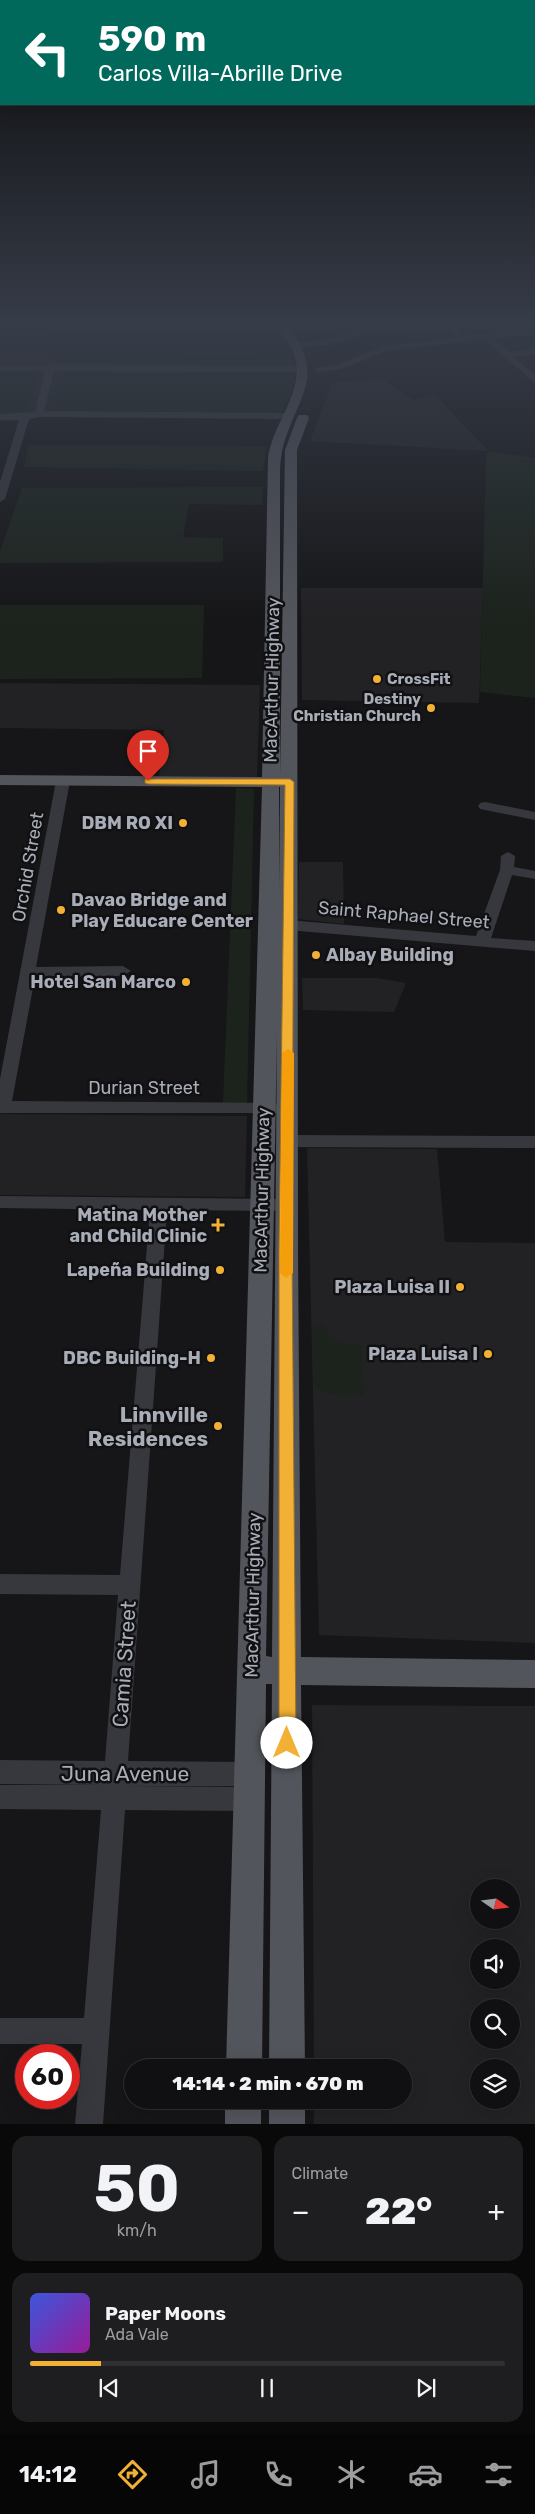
<!DOCTYPE html>
<meta charset="utf-8">
<style>
:root{--surface:#101012;--page:#1e1e20;--text:#f1f3f6;--muted:#9c9d9f;--line:#303032;--accent:#f2b134}
body{margin:0;font-family:Rubik,sans-serif;background:var(--page);color:var(--text);height:100vh;display:flex;flex-direction:column;font-size:19px;white-space:nowrap}
*{box-sizing:border-box;margin:0}
p{font-size:16px;color:var(--muted)}
.icon{flex:none;width:28px;height:28px;fill:none;stroke:currentColor;stroke-width:2;stroke-linecap:round;stroke-linejoin:round}
.map{position:relative;height:2124px;overflow:hidden}
.panel{display:flex;flex-direction:column;gap:12px;padding:12px;background:#09090a;flex:1}
.panel>*{flex:none}
.guide{position:absolute;left:0px;top:0px;width:535px;height:105px;box-shadow:0 5px 20px #0002,0 0 0 1px var(--line);background:#00695c;color:#fff;overflow:hidden}
.needle{width:32px;rotate:104deg}
.controls{position:absolute;left:470px;top:1879px;display:grid;gap:10px}
.controls a{display:grid;place-items:center;width:50px;height:50px;border-radius:50%;background:var(--surface);box-shadow:0 5px 20px #0002,0 0 0 1px var(--line);font-size:25px}
.speed{position:absolute;left:15px;top:2044px;display:flex;gap:10px;font-size:25px;font-weight:700;text-align:center}
.speed>*{display:grid;place-content:center;width:65px;height:65px;border-radius:50%;background:var(--surface);box-shadow:0 5px 20px #0002,0 0 0 1px var(--line);line-height:1}
.speed .limit{border:8px solid #d22;background:#fff;color:#111}
.pin{position:absolute;display:grid;place-items:center;width:42px;height:42px;color:#fff;margin:-51px -21px;border-radius:50% 50% 50% 0;rotate:-45deg;box-shadow:0 0 5px #0007}
.pin .icon{rotate:45deg}
.me{position:absolute;width:55px;margin:-28px;rotate:0deg;stroke-linejoin:round;filter:drop-shadow(0 0 4px #0008)}
.turn{display:flex;align-items:center;gap:18px;height:105px;padding:0 15px;font-size:22px}
.turn .icon{width:65px;height:65px;stroke-width:2.5}
.turn b{display:block;font-size:35px;line-height:42px}
.big{font-size:38px;font-weight:800;line-height:1.1}
.panel .widget{flex:1;display:flex;flex-direction:column;justify-content:center;gap:8px;min-width:0;padding:0 18px;border-radius:15px;background:var(--page)}
.panel .dial{align-items:center;gap:0}
.dial b{font-size:65px;line-height:1}
.song{display:flex;align-items:center;gap:15px}
.cover{width:60px;height:60px;border-radius:8px;background:linear-gradient(135deg,hsl(230 70% 55%),hsl(300 70% 35%))}
.played{height:5px;border-radius:2px;background:linear-gradient(90deg,var(--accent) 15%,var(--line) 15%)}
.keys{display:flex;justify-content:space-around;direction:ltr}
.heat{display:flex;justify-content:space-between;align-items:center;font-size:28px;direction:ltr}
.panel .tiles{flex:1;display:grid;gap:12px;grid-template-columns:1fr 1fr}
.widget:last-child{grid-column:span 2}
.trip{position:absolute;left:124px;top:2059px;width:288px;height:50px;border-radius:25px;background:var(--surface);box-shadow:0 5px 20px #0002,0 0 0 1px var(--line);font-weight:800;line-height:50px;text-align:center}
.menu{display:flex;height:80px;justify-content:space-around;align-items:center;background:#060607;color:var(--muted)}
.menu .icon{width:35px;height:35px}
.menu .selected{color:var(--accent)}
.menu b{font-size:22px;color:var(--text)}
.map>svg:first-child{display:block}
.built{fill:#222225;fill-rule:evenodd}
.green{fill:#1c231d}
.lines{fill:none;stroke-linecap:round;stroke-linejoin:round}
.minor{fill:#37383d;fill-rule:evenodd}
.major{fill:#53555c;fill-rule:evenodd}
.route{fill:#f2b134;stroke:#9d7322}
.slow{fill:#f59e0b}
.poi-dot{fill:#f2b134;stroke:#111113;stroke-width:2}
.labels{text-anchor:middle;dominant-baseline:central;stroke-width:5;stroke-linejoin:round;paint-order:stroke}
.far-poi-label{font-size:15px;font-weight:bold;fill:#a8adb8;stroke:#111113;text-anchor:start}
.street-label{font-size:18px;fill:#a8adb8;stroke:#111113}
.poi-label{font-size:18px;font-weight:bold;fill:#a8adb8;stroke:#111113;text-anchor:end}
.near-poi-label{font-size:21px;font-weight:bold;fill:#a8adb8;stroke:#111113;text-anchor:end}
.near-street-label{font-size:21px;fill:#a8adb8;stroke:#111113}
</style>
<div class="map">
<svg width="535" height="2124" viewBox="0 0 535 2124">
<rect width="100%" height="100%" fill="#161618"/>
<!-- built -->
<g class="built">
<path d="M0 325H273L291 349 295 367 293 383 281 414 32 416 30 421H0Z"/>
<path d="M383 379 413 400 435 395 488 451 310 441 333 382Z"/>
<path d="M301 588H483L479 703 302 700Z"/>
<path d="M0 683 260 685 257 777 159 776 164 730 0 728Z"/>
<path d="M299 862H343L344 924 298 919Z"/>
<path d="M302 978H377L406 983 394 1012 303 1010Z"/>
<path d="M0 1114 247 1116 245 1197 0 1195Z"/>
<path d="M307 1148 437 1149 445 1242 535 1243V1643L319 1635Z"/>
<path d="M312 1705 535 1706V2124H314V2100H402V2068L314 2067ZM479 1888H511V1920H479ZM479 1948H511V1980H479ZM479 2008H511V2040H479ZM479 2068H511V2100H479Z"/>
</g>
<!-- green -->
<g class="green">
<path d="M277 328 287 342 179 341 177 357H257L267 351 291 349 293 359 244 362 56 361 38 329Z"/>
<path d="M0 372H39L27 411H0Z"/>
<path d="M60 373H286L295 375 291 393 281 414 60 412 52 408Z"/>
<path d="M29 445 267 446 263 471 24 467Z"/>
<path d="M488 451 535 458V698L480 692 486 459Z"/>
<path d="M263 487 262 505 189 504 183 537 223 538V562L0 563V551L22 488Z"/>
<path d="M0 605H204L202 678 0 679Z"/>
<path d="M236 788 254 789 247 1103H223Z"/>
<path d="M312 1325H324C330 1341 345 1344 361 1345L364 1395C347 1395 324 1399 314 1384Z"/>
</g>
<g class="lines">
<!-- minor -->
<g class="minor">
<path d="M373 325 376 326V330L329 345 297 348 293 345 297 342 328 339Z"/>
<path d="M444 325H453L464 336 535 328V334L493 338 509 352 535 348V354L514 357 535 375V383L484 339 386 351 341 369 318 372 314 369 339 364 384 346 456 338Z"/>
<path d="M51 361 55 365 303 366 307 369 303 372 54 371 44 411 289 413 294 416 289 419 39 417 29 419 5 499 0 502V482L19 420H0V414L35 412 45 371H0V365H46Z"/>
<path d="M63 777 70 781 36 967 123 966 131 971 123 976 35 977 12 1101 275 1103 281 1105 283 1109 281 1113H0V1079L56 781Z"/>
<path d="M485 802 535 812V820L480 809 478 806 480 803Z"/>
<path d="M508 852 515 856 514 867 535 871V879L512 875 491 938 535 941V951L276 929 269 924 276 919 476 936 500 870 501 856Z"/>
<path d="M287 1135 535 1136V1148L287 1147 281 1145 278 1141 281 1137Z"/>
<path d="M0 1196 286 1199 292 1200 295 1205 292 1210 286 1211 167 1210 128 1761 249 1762 257 1766 261 1774 257 1782 249 1786H127L249 1787 257 1791 261 1799 257 1807 249 1811 125 1810 103 2124H75L82 2044H0V2018H84L101 1810 0 1809V1785L103 1784H0V1760L105 1761 118 1595 0 1594V1574L120 1575 150 1210 0 1208Z"/>
</g>
<!-- major -->
<g class="major">
<path d="M275 325H287C326 374 300 393 284 443 280 456 280 469 280 482V777L285 450 297 418 299 415H307L309 418 297 450 298 1250 301 1657 535 1660V1688L301 1685 305 2068H269L272 1684H266L262 2068H226L262 787 0 785V775L262 777 268 458C272 424 307 389 294 354 290 343 282 335 275 325ZM279 787H280L279 890ZM277 1031 272 1657 266 1656Z"/>
<rect x="225" y="2100" width="36" height="24"/>
<rect x="269" y="2100" width="36" height="24"/>
</g>
</g>
<!-- sky -->
<linearGradient id="sky" x2="0" y2="1"><stop stop-color="#0c0c0d"/><stop offset="0.52" stop-color="#363c48"/><stop offset="1" stop-color="#363c48" stop-opacity="0"/></linearGradient>
<rect width="535" height="622" fill="url(#sky)"/>
<!-- route -->
<path class="route" d="M145 779H290L294 782 292 1250 296 1743 293 1749 287 1751 282 1749 279 1743V1250L285 785 148 784 145 783Z"/>
<!-- slow -->
<path class="slow" d="M288 1049 294 1053 293 1273 286 1278 280 1273 282 1053Z"/>
<!-- markers -->
<g class="poi-dot">
<circle cx="377" cy="679" r="5"/>
<circle cx="431" cy="708" r="5"/>
<circle cx="183" cy="823" r="5"/>
<circle cx="61" cy="910" r="5"/>
<circle cx="316" cy="955" r="5"/>
<circle cx="186" cy="982" r="5"/>
<path d="M215.5 1217.5h5v5h5v5h-5v5h-5v-5h-5v-5h5z"/>
<circle cx="220" cy="1270" r="5"/>
<circle cx="460" cy="1287" r="5"/>
<circle cx="488" cy="1354" r="5"/>
<circle cx="211" cy="1358" r="5"/>
<circle cx="218" cy="1426" r="5"/>
</g>
<g class="labels">
<!-- far-poi labels -->
<g class="far-poi-label">
<text x="387" y="679">CrossFit</text>
<text x="421" y="699" text-anchor="end">Destiny<tspan x="421" dy="17">Christian Church</tspan></text>
</g>
<!-- street labels -->
<g class="street-label">
<text transform="translate(272 680) rotate(-89)">MacArthur Highway</text>
<text transform="translate(28 867) rotate(-80)">Orchid Street</text>
<text transform="translate(404 915) rotate(5)">Saint Raphael Street</text>
<text x="144" y="1088">Durian Street</text>
<text transform="translate(262 1190) rotate(-89)">MacArthur Highway</text>
<text transform="translate(253 1595) rotate(-89)">MacArthur Highway</text>
</g>
<!-- poi labels -->
<g class="poi-label">
<text x="173" y="823">DBM RO XI</text>
<text x="71" y="900" text-anchor="start">Davao Bridge and<tspan x="71" dy="21">Play Educare Center</tspan></text>
<text x="326" y="955" text-anchor="start">Albay Building</text>
<text x="176" y="982">Hotel San Marco</text>
<text x="207" y="1215">Matina Mother<tspan x="207" dy="21">and Child Clinic</tspan></text>
<text x="210" y="1270">Lapeña Building</text>
<text x="450" y="1287">Plaza Luisa II</text>
<text x="478" y="1354">Plaza Luisa I</text>
<text x="201" y="1358">DBC Building-H</text>
</g>
<!-- near-poi labels -->
<g class="near-poi-label">
<text x="208" y="1414">Linnville<tspan x="208" dy="24">Residences</tspan></text>
</g>
<!-- near-street labels -->
<g class="near-street-label">
<text transform="translate(124 1664) rotate(-86)">Camia Street</text>
<text x="125" y="1773">Juna Avenue</text>
</g>
</g>
</svg>
<div class="controls">
<a><svg class="needle" viewBox="-14 -14 28 28"><path d="M0-13l5 13h-10z" fill="#e53935"/><path d="M0 13l5-13h-10z" fill="#9c9d9f"/></svg></a>
<a><svg class="icon" aria-label="sound" viewBox="0 0 24 24"><path d="M4 9h4l5-4v14l-5-4H4zM17 9q2 3 0 6"/></svg></a>
<a><svg class="icon" aria-label="search" viewBox="0 0 24 24"><circle cx="10" cy="10" r="6"/><path d="M15 15l6 6"/></svg></a>
<a><svg class="icon" aria-label="layers" viewBox="0 0 24 24"><path d="M12 4l9 5-9 5-9-5zM3 14l9 5 9-5"/></svg></a>
</div>
<div class="speed"><div class="limit">60</div></div>
<div class="pin" style="left:148px;top:781px;background:#d93025"><svg class="icon" aria-label="arrive" viewBox="0 0 24 24"><path d="M6 21V4h12l-3 4 3 4H6"/></svg></div>
<svg class="me" style="left:287px;top:1743px" viewBox="-20 -20 40 40"><circle r="19" fill="#fff"/><path d="M0-13L10 11 0 6-10 11z" fill="#f2b134"/></svg>
<div class="trip">14:14 · 2 min · 670 m</div>
<div class="guide">
<div class="turn"><svg class="icon" aria-label="left" viewBox="0 0 24 24"><path d="M17 20v-9H6M10 6l-5 5 5 5"/></svg><div><b>590 m</b>Carlos Villa-Abrille Drive</div></div>
</div>
</div>
<section class="panel">
<div class="tiles">
<div class="widget dial"><b>50</b><p>km/h</p></div>
<div class="widget"><p>Climate</p>
<div class="heat"><a>−</a><b class="big">22°</b><a>+</a></div>
</div>
<div class="widget">
<div class="song"><i class="cover"></i><div><b>Paper Moons</b><p>Ada Vale</p></div></div>
<div class="played"></div>
<div class="keys"><svg class="icon" aria-label="previous" viewBox="0 0 24 24"><path d="M18 5L8 12l10 7zM5 5v14"/></svg><svg class="icon" aria-label="pause" viewBox="0 0 24 24"><path d="M8 5v14M16 5v14"/></svg><svg class="icon" aria-label="next" viewBox="0 0 24 24"><path d="M6 5l10 7-10 7zM19 5v14"/></svg></div>
</div>
</div>
</section>
<nav class="menu">
<b>14:12</b>
<svg class="icon selected" aria-label="directions" viewBox="0 0 24 24"><path d="M12 3l9 9-9 9-9-9zM9 14v-3h6M13 9l2 2-2 2"/></svg>
<svg class="icon" aria-label="music" viewBox="0 0 24 24"><path d="M9 18V5l10-2v13"/><circle cx="6" cy="18" r="3"/><circle cx="16" cy="16" r="3"/></svg>
<svg class="icon" aria-label="phone" viewBox="0 0 24 24"><path d="M5 4h4l2 5-3 2q2 4 5 5l2-3 5 2v4C11 20 4 13 5 4z"/></svg>
<svg class="icon" aria-label="climate" viewBox="0 0 24 24"><path d="M12 3v18M4 7l16 10M4 17L20 7"/></svg>
<svg class="icon" aria-label="car" viewBox="0 0 24 24"><path d="M5 17H2v-5l4-1 3-4h7l3 4 3 1v5h-3M9 17h6M6 11h13"/><circle cx="7" cy="17" r="2"/><circle cx="17" cy="17" r="2"/></svg>
<svg class="icon" aria-label="filters" viewBox="0 0 24 24"><path d="M4 7h16M4 17h16"/><circle cx="9" cy="7" r="2"/><circle cx="15" cy="17" r="2"/></svg>
</nav>
